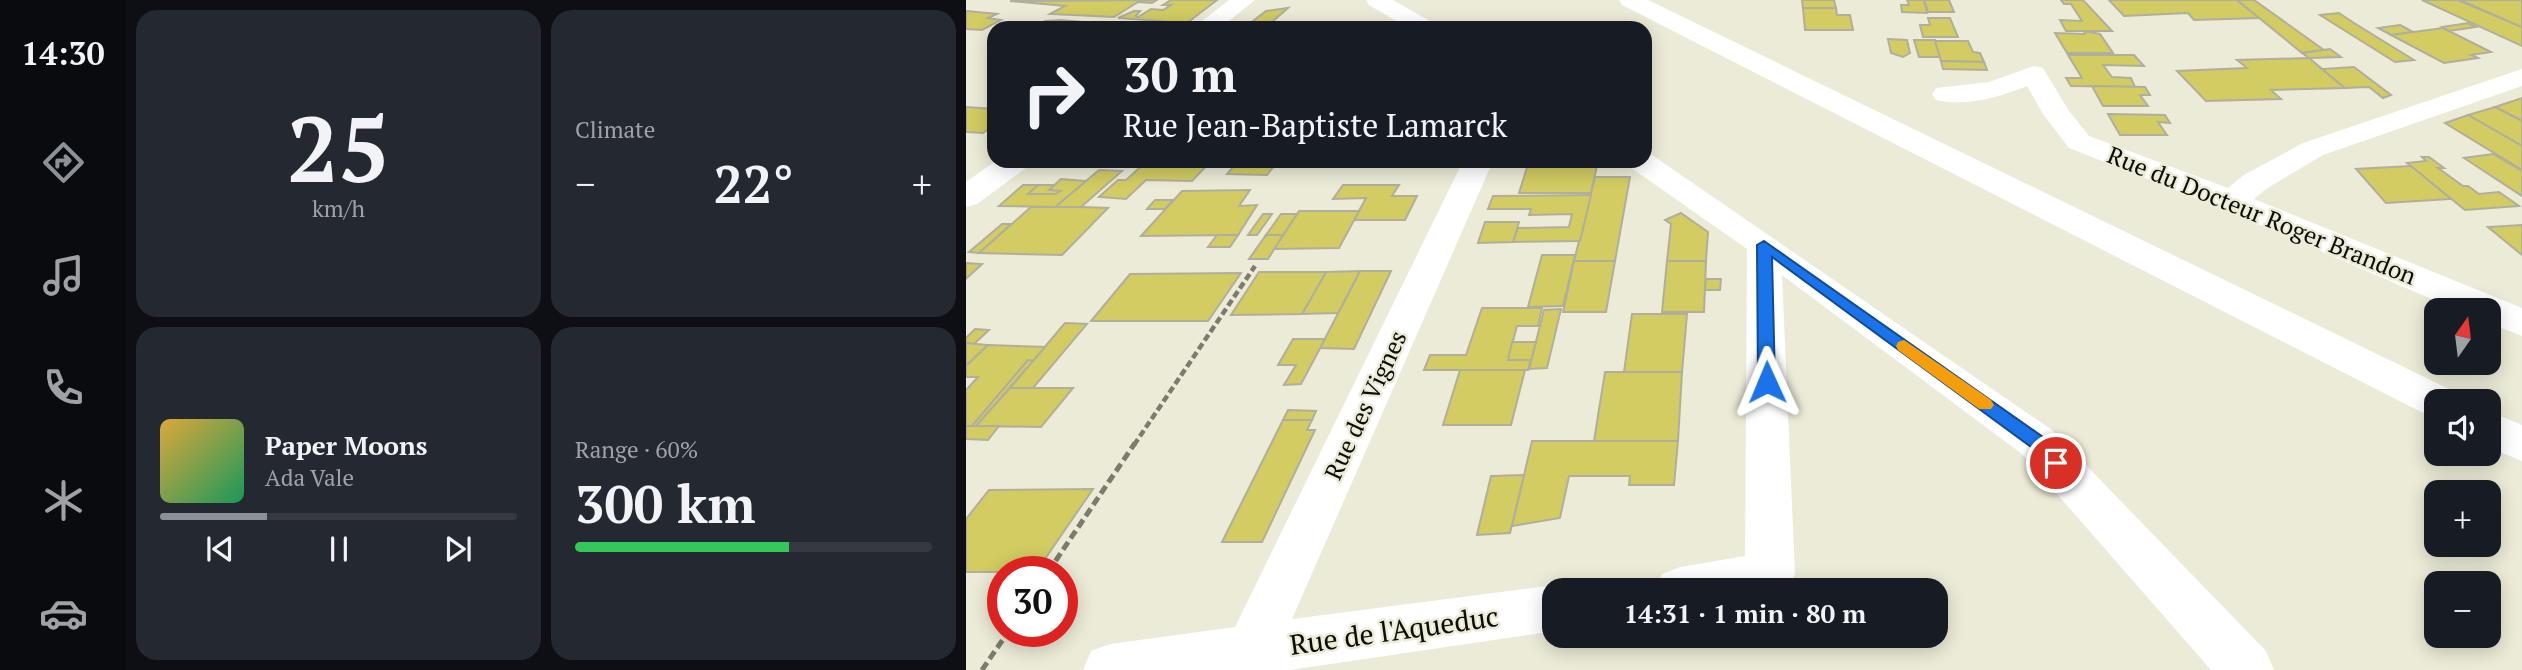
<!DOCTYPE html>
<meta charset="utf-8">
<style>
:root{--surface:#171b24;--page:#242831;--text:#f1f3f6;--muted:#9ea1a6;--line:#363941;--accent:#8c9099}
body{margin:0;font-family:"PT Serif",serif;background:var(--page);color:var(--text);height:100vh;display:flex;flex-direction:column;font-size:26px;white-space:nowrap}
*{box-sizing:border-box;margin:0}
p{font-size:23px;color:var(--muted)}
.icon{flex:none;width:38px;height:38px;fill:none;stroke:currentColor;stroke-width:2;stroke-linecap:round;stroke-linejoin:round}
.map{position:relative;flex:1;overflow:hidden}
.panel{display:flex;flex-direction:column;gap:10px;padding:10px;background:#0d0f14;width:840px}
.panel>*{flex:none}
.banner{position:absolute;left:21px;top:21px;width:665px;height:147px;border-radius:21px;box-shadow:0 4px 18px #0003;background:#171b24;color:var(--text);overflow:hidden}
.needle{width:46px;rotate:14deg}
.buttons{position:absolute;left:1458px;top:298px;display:grid;gap:14px}
.buttons a{display:grid;place-items:center;width:77px;height:77px;border-radius:14px;background:var(--surface);box-shadow:0 4px 18px #0003;font-size:35px}
.speed{position:absolute;left:21px;top:556px;display:flex;gap:14px;font-size:35px;font-weight:700;text-align:center}
.speed>*{display:grid;place-content:center;width:91px;height:91px;border-radius:50%;background:var(--surface);box-shadow:0 4px 18px #0003;line-height:1}
.speed .limit{border:10px solid #d22;background:#fff;color:#111}
.pin{position:absolute;display:grid;place-items:center;width:60px;height:60px;color:#fff;margin:-30px;border:4px solid #fff;border-radius:50%;box-shadow:0 2px 7px #0007}
.me{position:absolute;width:77px;margin:-38px;rotate:359deg;stroke-linejoin:round;filter:drop-shadow(0 0 5px #0008)}
.turn{display:flex;align-items:center;gap:24px;height:147px;padding:0 21px;font-size:32px}
.turn .icon{width:91px;height:91px;stroke-width:2.5}
.turn b{display:block;font-size:49px;line-height:60px}
.big{font-size:52px;font-weight:800;line-height:1.1}
.panel .tile{flex:1;display:flex;flex-direction:column;justify-content:center;gap:10px;min-width:0;padding:0 24px;border-radius:21px;background:var(--page)}
.panel .dial{align-items:center;gap:0}
.dial b{font-size:91px;line-height:1}
.song{display:flex;align-items:center;gap:21px}
.cover{width:84px;height:84px;border-radius:10px;background:linear-gradient(135deg,hsl(40 70% 55%),hsl(150 70% 35%))}
.played{height:7px;border-radius:4px;background:linear-gradient(90deg,var(--accent) 30%,var(--line) 30%)}
.keys{display:flex;justify-content:space-around;direction:ltr}
.heat{display:flex;justify-content:space-between;align-items:center;font-size:38px;direction:ltr}
.charge{height:10px;border-radius:5px;background:linear-gradient(90deg,#34c759 60%,var(--line) 0)}
.panel .tiles{flex:1;display:grid;gap:10px;grid-template-columns:repeat(2,1fr)}
.trip{position:absolute;left:576px;top:578px;width:406px;height:70px;border-radius:21px;background:var(--surface);box-shadow:0 4px 18px #0003;font-weight:800;line-height:70px;text-align:center}
main{display:flex;flex:1;min-height:0}
.menu{display:flex;flex-direction:column;width:126px;justify-content:space-around;align-items:center;background:#090b0e;color:var(--muted)}
.menu .icon{width:49px;height:49px}
.menu .selected{color:var(--accent)}
.menu b{font-size:32px;color:var(--text)}
.map>svg:first-child{display:block}
.building{fill:#d2cc62;stroke:#b0af9d;stroke-width:2}
.lines{fill:none;stroke-linecap:round;stroke-linejoin:round}
.path-far1{stroke:#7c7b6e;stroke-width:4.5;stroke-dasharray:7 3.5;stroke-linecap:butt}
.path{stroke:#7c7b6e;stroke-width:5;stroke-dasharray:9 4.5;stroke-linecap:butt}
.minor{fill:#fff;fill-rule:evenodd}
.route{fill:#1a73e8;stroke:#114b97;stroke-width:2}
.slow{fill:#f59e0b}
.labels{text-anchor:middle;dominant-baseline:central;stroke-width:5;stroke-linejoin:round;paint-order:stroke}
.street-label{font-size:24px;fill:#0d0c06;stroke:#ebebd7}
.near-street-label{font-size:28px;fill:#0d0c06;stroke:#ebebd7}
</style>
<main>
<nav class="menu">
<b>14:30</b>
<svg class="icon selected" aria-label="directions" viewBox="0 0 24 24"><path d="M12 3l9 9-9 9-9-9zM9 14v-3h6M13 9l2 2-2 2"/></svg>
<svg class="icon" aria-label="music" viewBox="0 0 24 24"><path d="M9 18V5l10-2v13"/><circle cx="6" cy="18" r="3"/><circle cx="16" cy="16" r="3"/></svg>
<svg class="icon" aria-label="phone" viewBox="0 0 24 24"><path d="M5 4h4l2 5-3 2q2 4 5 5l2-3 5 2v4C11 20 4 13 5 4z"/></svg>
<svg class="icon" aria-label="climate" viewBox="0 0 24 24"><path d="M12 3v18M4 7l16 10M4 17L20 7"/></svg>
<svg class="icon" aria-label="car" viewBox="0 0 24 24"><path d="M5 17H2v-5l4-1 3-4h7l3 4 3 1v5h-3M9 17h6M6 11h13"/><circle cx="7" cy="17" r="2"/><circle cx="17" cy="17" r="2"/></svg>
</nav>
<section class="panel">
<div class="tiles">
<div class="tile dial"><b>25</b><p>km/h</p></div>
<div class="tile"><p>Climate</p>
<div class="heat"><a>−</a><b class="big">22°</b><a>+</a></div>
</div>
<div class="tile">
<div class="song"><i class="cover"></i><div><b>Paper Moons</b><p>Ada Vale</p></div></div>
<div class="played"></div>
<div class="keys"><svg class="icon" aria-label="previous" viewBox="0 0 24 24"><path d="M18 5L8 12l10 7zM5 5v14"/></svg><svg class="icon" aria-label="pause" viewBox="0 0 24 24"><path d="M8 5v14M16 5v14"/></svg><svg class="icon" aria-label="next" viewBox="0 0 24 24"><path d="M6 5l10 7-10 7zM19 5v14"/></svg></div>
</div>
<div class="tile"><p>Range · 60%</p><b class="big">300 km</b><div class="charge"></div></div>
</div>
</section>
<div class="map">
<svg width="1556" height="670" viewBox="0 0 1556 670">
<rect width="100%" height="100%" fill="#ebebd7"/>
<!-- building -->
<g class="building">
<path d="M191 0 186 3 172 2 148 17 84 14 99 6 44 1Z"/>
<path d="M205 0H251L221 23 152 18 168 11H174L170 16 172 17 185 9 197 10 205 5H197Z"/>
<path d="M836 0H868L870 8H837Z"/>
<path d="M941 0H958L961 13 936 12 935 5H943Z"/>
<path d="M958 0H983L988 12H962Z"/>
<path d="M1095 0H1117L1146 31H1100L1094 20 1116 21 1105 4H1098Z"/>
<path d="M1143 0H1271L1293 18 1228 20 1222 13 1158 16Z"/>
<path d="M1271 0H1288L1358 50 1336 53Z"/>
<path d="M1456 0H1492L1556 27V46Z"/>
<path d="M1494 0H1556V27Z"/>
<path d="M322 8 299 28H278L300 11Z"/>
<path d="M837 8H870L871 15H884L887 30H839Z"/>
<path d="M0 11 31 14 22 18 35 20 16 30 0 29Z"/>
<path d="M1373 13 1388 23 1448 60 1429 62 1354 15Z"/>
<path d="M962 18H984L992 37H957L954 25H964Z"/>
<path d="M95 20 116 22 106 28H68L79 21Z"/>
<path d="M129 22 167 24 160 28H119Z"/>
<path d="M335 22 344 23 361 24 357 28H328Z"/>
<path d="M1502 23 1510 27 1483 31 1476 27Z"/>
<path d="M1434 25 1447 32 1425 35 1412 28Z"/>
<path d="M1477 28 1525 52 1505 55 1512 58 1478 63 1425 35Z"/>
<path d="M1118 31 1134 34 1147 53H1101L1089 33 1119 34Z"/>
<path d="M922 39 941 40 944 53 937 57 925 53Z"/>
<path d="M948 40H969L974 57H953Z"/>
<path d="M969 41H1002L1007 52 1014 53 1018 62 975 61Z"/>
<path d="M1364 49 1375 57 1343 58 1336 53Z"/>
<path d="M1102 55H1168L1178 66 1137 65 1146 77 1165 78 1169 87 1105 86 1100 78H1116Z"/>
<path d="M1343 58 1379 88 1305 90 1315 99 1240 101 1211 71 1281 68 1271 60Z"/>
<path d="M975 61 1018 62 1021 70 977 69Z"/>
<path d="M1388 67 1425 95 1417 98 1403 87 1379 88 1356 69Z"/>
<path d="M1126 86 1179 87 1184 95H1174L1182 106H1137Z"/>
<path d="M1556 98V121L1529 107Z"/>
<path d="M0 107 28 109V119L22 123 28 125 17 133 0 132Z"/>
<path d="M1529 107 1556 121V146L1502 115Z"/>
<path d="M1142 114 1199 115 1204 123 1192 122 1201 135H1154Z"/>
<path d="M1502 115 1556 146V170L1479 123Z"/>
<path d="M1527 154 1556 171V196L1498 158Z"/>
<path d="M1456 157H1463L1478 168H1472L1497 186H1502L1513 194 1533 192 1553 206 1499 210 1441 163 1460 161Z"/>
<path d="M181 161H245L226 181 180 180 160 199 133 197 152 180H160Z"/>
<path d="M272 161H312L301 175 261 174Z"/>
<path d="M410 161H470L467 167H406Z"/>
<path d="M563 161H632L625 193H553Z"/>
<path d="M1445 166 1485 199 1420 203 1390 169Z"/>
<path d="M133 170 156 171 115 207H89Z"/>
<path d="M629 177H664L649 261H608Z"/>
<path d="M95 179 120 181 89 207 33 206 57 185H72L62 194H89L94 191 83 190Z"/>
<path d="M72 185H88L83 190 94 191 89 194H62Z"/>
<path d="M377 185H433L426 196H451L439 220H388L400 198 367 199Z"/>
<path d="M284 190 273 206 291 205 272 235 175 236 216 191Z"/>
<path d="M625 195 614 241 547 242 552 228 603 227 606 214 563 215 565 209H522L527 196Z"/>
<path d="M189 200H207L199 209H181Z"/>
<path d="M65 207H115L142 208 96 255 13 253Z"/>
<path d="M333 211H393L373 248 308 249Z"/>
<path d="M715 213 742 232 740 261H701L705 224 699 220Z"/>
<path d="M297 214H306L291 235H282Z"/>
<path d="M315 214H331L317 235H300Z"/>
<path d="M519 222H553L547 242 512 243Z"/>
<path d="M36 224H45L13 253 3 252Z"/>
<path d="M1556 225V255L1522 227Z"/>
<path d="M251 235H272L264 247H242Z"/>
<path d="M300 235H317L302 259H283Z"/>
<path d="M576 255H609L597 306 562 307Z"/>
<path d="M608 261H649L640 312H597Z"/>
<path d="M701 261H740L738 312H696Z"/>
<path d="M0 263 16 264 0 279Z"/>
<path d="M394 271H425L388 349 354 348Z"/>
<path d="M394 271 372 313 336 314 360 272Z"/>
<path d="M293 272H360L336 314 265 315Z"/>
<path d="M275 273 242 321H125L164 274Z"/>
<path d="M740 279H755L754 290H739Z"/>
<path d="M516 308H576L572 326H551L542 360H565L562 370H458L464 355H500Z"/>
<path d="M595 309 581 368 563 369 578 310Z"/>
<path d="M666 314H721L716 372H658Z"/>
<path d="M99 323 121 324 67 388H44Z"/>
<path d="M9 329 23 330 8 344 0 343V338Z"/>
<path d="M327 339H359L335 384 318 385 330 365H312Z"/>
<path d="M546 342H570L565 360H542Z"/>
<path d="M0 343 22 345 0 366Z"/>
<path d="M22 345 79 347 67 361 62 360 6 426H0V390L12 377H0V366Z"/>
<path d="M62 360 67 361 10 426H6Z"/>
<path d="M494 370H559L545 425H477Z"/>
<path d="M639 372H716L712 441H628Z"/>
<path d="M44 388H107L75 427 10 426Z"/>
<path d="M322 410 350 411 346 420H317Z"/>
<path d="M317 420H346L341 430H349L296 542H256Z"/>
<path d="M0 426H33L22 440 0 439Z"/>
<path d="M566 441H712L708 485H663L664 476H603L594 518 546 526Z"/>
<path d="M558 475 544 533 511 535 525 476Z"/>
<path d="M127 489 70 572H0V519L23 490Z"/>
</g>
<g class="lines">
<!-- path-far1 -->
<path class="path-far1" d="M168 445 289 266"/>
<!-- path -->
<g class="path">
<path d="M1481 453 1496 461"/>
<path d="M82 572 169 443"/>
<path d="M16 670 42 632"/>
</g>
<!-- minor -->
<g class="minor">
<path d="M263 0H289L254 28H227Z"/>
<path d="M400 0H427L467 23 471 28H442L403 5Z"/>
<path d="M653 0H682L1485 390 1491 401H1470V416L1455 412 656 5Z"/>
<path d="M1068 66 1077 68 1103 111 1123 136 1262 188 1278 175 1337 143 1556 69V86L1357 155 1300 189 1288 199 1556 308V336L1522 323V310H1491L1255 208 1103 148 1077 114 1061 86C1034 97 1000 107 970 100L966 94 970 88 1023 82Z"/>
<path d="M679 153 686 155 1086 430 1300 651 1308 670H1245L1056 454 816 275 829 574 821 590H689L696 574 714 567 779 556 781 249 664 167 660 161H679Z"/>
<path d="M30 161H65L61 167 11 204 0 207V182Z"/>
<path d="M497 161H527L326 619 588 585 602 590H588V631L324 670H117L125 651 144 644 269 627Z"/>
<path d="M1522 411 1556 425V461L1522 447Z"/>
</g>
</g>
<!-- route -->
<path class="route" d="M798 241 1077 437 1099 463 1096 468C1082 473 1073 457 1065 447L806 257 809 382 807 386H795L792 382 791 245Z"/>
<!-- slow -->
<path class="slow" d="M938 340 1025 400 1028 405 1025 409H1013L932 350 930 346 932 342Z"/>
<g class="labels">
<!-- street labels -->
<g class="street-label">
<text transform="translate(1296 215) rotate(22)">Rue du Docteur Roger Brandon</text>
<text transform="translate(399 405) rotate(-65)">Rue des Vignes</text>
</g>
<!-- near-street labels -->
<g class="near-street-label">
<text transform="translate(428 630) rotate(-8)">Rue de l'Aqueduc</text>
</g>
</g>
</svg>
<div class="buttons">
<a><svg class="needle" viewBox="-14 -14 28 28"><path d="M0-13l5 13h-10z" fill="#e53935"/><path d="M0 13l5-13h-10z" fill="#9ea1a6"/></svg></a>
<a><svg class="icon" aria-label="sound" viewBox="0 0 24 24"><path d="M4 9h4l5-4v14l-5-4H4zM17 9q2 3 0 6"/></svg></a>
<a>+</a>
<a>−</a>
</div>
<div class="speed"><div class="limit">30</div></div>
<div class="pin" style="left:1090px;top:463px;background:#d93025"><svg class="icon" aria-label="arrive" viewBox="0 0 24 24"><path d="M6 21V4h12l-3 4 3 4H6"/></svg></div>
<svg class="me" style="left:801px;top:382px" viewBox="-20 -20 40 40"><path d="M0-17L14 15 0 8-14 15z" fill="#1a73e8" stroke="#fff" stroke-width="4"/></svg>
<div class="trip">14:31 · 1 min · 80 m</div>
<div class="banner">
<div class="turn"><svg class="icon" aria-label="right" viewBox="0 0 24 24"><path d="M7 20v-9h11M14 6l5 5-5 5"/></svg><div><b>30 m</b>Rue Jean-Baptiste Lamarck</div></div>
</div>
</div>
</main>
